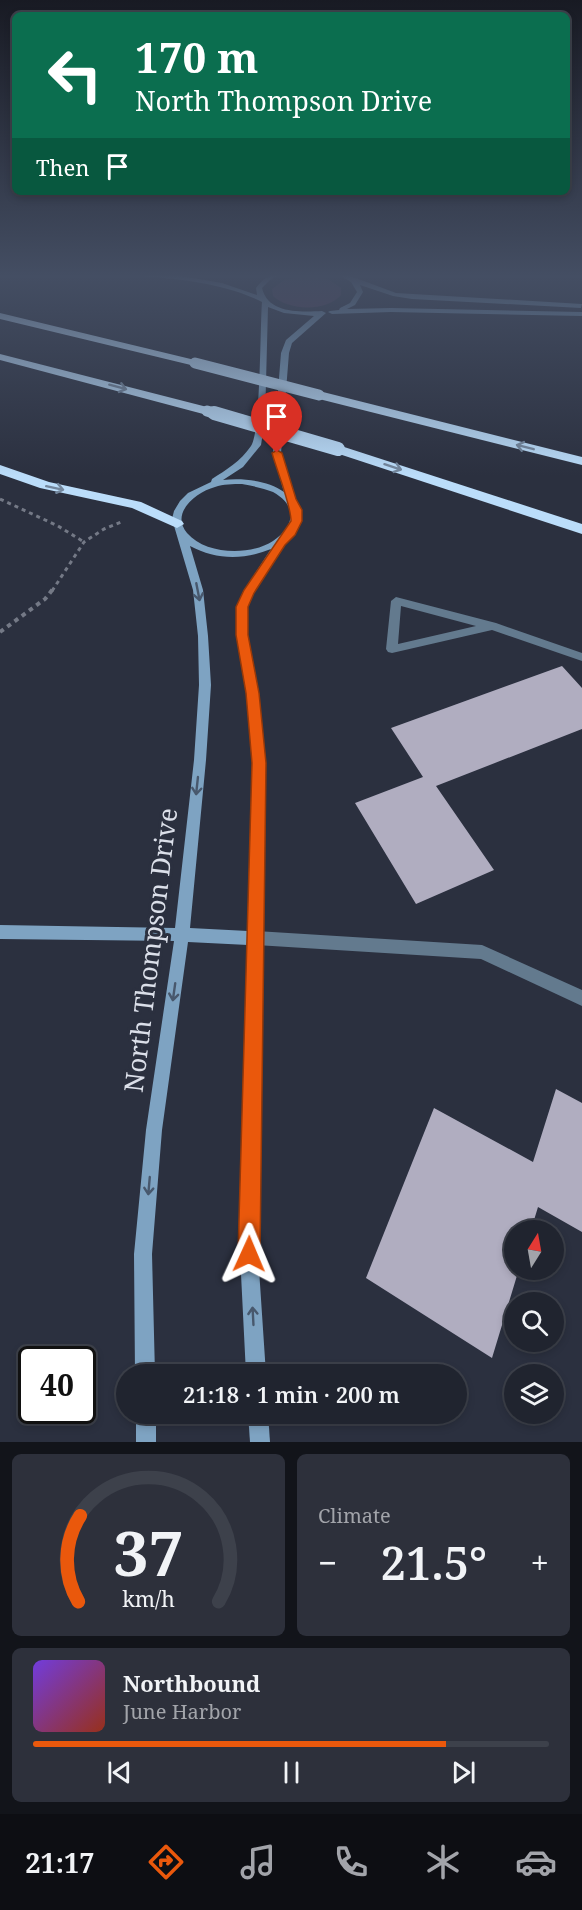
<!DOCTYPE html>
<meta charset="utf-8">
<style>
:root{--surface:#20242f;--page:#2d303b;--text:#f1f3f6;--muted:#a2a4aa;--line:#3d414b;--accent:#ea580c}
body{margin:0;font-family:"Noto Serif",serif;background:var(--page);color:var(--text);height:100vh;display:flex;flex-direction:column;font-size:22px;white-space:nowrap}
*{box-sizing:border-box;margin:0}
p{font-size:20px;color:var(--muted)}
.icon{flex:none;width:33px;height:33px;fill:none;stroke:currentColor;stroke-width:2;stroke-linecap:round;stroke-linejoin:round}
.map{position:relative;height:1442px;overflow:hidden}
.panel{display:flex;flex-direction:column;gap:12px;padding:12px;background:#12141a;flex:1}
.panel>*{flex:none}
.top-card{position:absolute;left:12px;top:12px;width:558px;height:183px;border-radius:9px;box-shadow:0 3px 9px #0003,0 0 0 2px var(--line);background:#0b6e4f;color:#fff;overflow:hidden}
.needle{width:39px;rotate:11deg}
.buttons{position:absolute;left:504px;top:1220px;display:grid;gap:12px}
.buttons a{display:grid;place-items:center;width:60px;height:60px;border-radius:50%;background:var(--surface);box-shadow:0 3px 9px #0003,0 0 0 2px var(--line);font-size:30px}
.speed{position:absolute;left:18px;top:1346px;display:flex;gap:12px;font-size:30px;font-weight:700;text-align:center}
.speed>*{display:grid;place-content:center;width:78px;height:78px;border-radius:50%;background:var(--surface);box-shadow:0 3px 9px #0003,0 0 0 2px var(--line);line-height:1}
.speed .limit{border:3px solid #111;border-radius:9px;background:#fff;color:#111}
.pin{position:absolute;display:grid;place-items:center;width:51px;height:51px;color:#fff;margin:-62px -26px;border-radius:50% 50% 50% 0;rotate:-45deg;box-shadow:0 0 6px #0007}
.pin .icon{rotate:45deg}
.me{position:absolute;width:66px;margin:-33px;rotate:1deg;stroke-linejoin:round;filter:drop-shadow(0 0 4px #0008)}
.turn{display:flex;align-items:center;gap:21px;height:126px;padding:0 24px;font-size:27px}
.turn .icon{width:78px;height:78px;stroke-width:2.5}
.turn b{display:block;font-size:42px;line-height:51px}
.then{display:flex;align-items:center;height:57px;padding:0 24px;background:#0003;gap:12px;font-size:22px}
.big{font-size:45px;font-weight:600;line-height:1.1}
.panel .card{flex:1;display:flex;flex-direction:column;justify-content:center;gap:9px;min-width:0;padding:0 21px;border-radius:9px;background:var(--page)}
.panel .dial{align-items:center;gap:0}
.dial svg{height:156px;overflow:visible;fill:none;stroke:var(--line);stroke-width:7;stroke-linecap:round;text-anchor:middle}
.dial text{fill:var(--text);stroke:none}
.song{display:flex;align-items:center;gap:18px}
.cover{width:72px;height:72px;border-radius:9px;background:linear-gradient(135deg,hsl(260 70% 55%),hsl(10 70% 35%))}
.played{height:6px;border-radius:3px;background:linear-gradient(90deg,var(--accent) 80%,var(--line) 80%)}
.keys{display:flex;justify-content:space-around;direction:ltr}
.heat{display:flex;justify-content:space-between;align-items:center;font-size:33px;direction:ltr}
.panel .tiles{flex:1;display:grid;gap:12px;grid-template-columns:1fr 1fr}
.card:last-child{grid-column:span 2}
.trip{position:absolute;left:116px;top:1364px;width:351px;height:60px;border-radius:30px;background:var(--surface);box-shadow:0 3px 9px #0003,0 0 0 2px var(--line);font-weight:600;line-height:60px;text-align:center}
.menu{display:flex;height:96px;justify-content:space-around;align-items:center;background:#0d0e13;color:var(--muted)}
.menu .icon{width:42px;height:42px}
.menu .current{color:var(--accent)}
.menu b{font-size:27px;color:var(--text)}
.map>svg:first-child{display:block}
.green{fill:#533d5a}
.building{fill:#b0adc0}
.lines{fill:none;stroke-linecap:round;stroke-linejoin:round}
.path-far1{stroke:#747986;stroke-width:3;stroke-dasharray:4 4;stroke-linecap:butt}
.path{stroke:#747986;stroke-width:4;stroke-dasharray:4.5 4.5;stroke-linecap:butt}
.lane{fill:#637a8e;fill-rule:evenodd}
.secondary{fill:#7ea3c2;fill-rule:evenodd}
.highway{fill:#bbddfa;fill-rule:evenodd}
.highway-bridge-far1{stroke:#bbddfa;stroke-width:11}
.highway-bridge{stroke:#bbddfa;stroke-width:14}
.oneway{stroke:#73869c}
.oneway2{stroke:#48586d}
.route{fill:#ea580c;stroke:#983908;stroke-width:1.5}
.labels{text-anchor:middle;dominant-baseline:central;stroke-width:6;stroke-linejoin:round;paint-order:stroke}
.near-street-label{font-size:26px;fill:#dbdfe9;stroke:#2b303f}
</style>
<div class="map">
<svg width="582" height="1442" viewBox="0 0 582 1442">
<rect width="100%" height="100%" fill="#2b303f"/>
<!-- green -->
<path class="green" d="M306 276 328 279 341 288V295C326 312 289 311 273 296L272 289 284 280Z"/>
<!-- building -->
<g class="building">
<path d="M562 666 582 688V729L436 786 494 870 416 904 355 803 423 777 391 728Z"/>
<path d="M556 1089 582 1103V1232L538 1207 531 1230H514V1269H519L492 1358 366 1278 434 1108 533 1162Z"/>
</g>
<g class="lines">
<!-- path-far1 -->
<g class="path-far1">
<path d="M0 499 58 526 84 542"/>
<path d="M52 591 84 542 104 529 121 522"/>
</g>
<!-- path -->
<path class="path" d="M0 632 45 599 53 589"/>
<!-- lane -->
<g class="lane">
<path d="M396 597 496 623 582 653V661L492 630 392 653 388 652 386 649 391 601ZM401 606 476 626 398 644Z"/>
<path d="M256 931 482 945 582 990V1006L481 959 256 945 251 943 249 938 251 933Z"/>
</g>
<!-- secondary -->
<g class="secondary">
<path d="M122 274H170L222 283 257 295 256 288C263 279 269 274 281 274L270 280 262 288C268 314 301 312 322 311L326 313 292 343 289 353 281 453 301 517 295 532 285 541 253 592 247 607V635L259 693 265 763 258 1254 266 1374H246L240 1254 248 945 188 942 162 1130 152 1254 155 1374H135L134 1254 146 1130 174 941 0 939V925L175 928 194 760 199 685 198 636 193 590 172 519 174 511 180 501 188 493 211 482 212 479C226 470 241 461 251 446 261 431 260 327 262 302 223 282 168 277 125 276ZM268 307 284 313 314 316 286 340 281 353 273 453 284 492C268 480 242 478 223 480L243 467 261 445 265 420ZM242 484C252 486 264 488 273 492 298 506 295 526 273 541 250 556 206 555 187 533 170 513 196 492 215 487 223 484 233 484 242 484ZM190 546C216 560 244 560 271 549L243 592 237 607V635L247 693 253 763 248 931 190 928 206 760 211 685 208 636 203 590Z"/>
<path d="M337 274H345L396 293 582 304 581 308 412 299 393 296 360 285 363 292 355 305 347 309 391 308 582 312V316L391 312 332 314 328 312 330 311 339 310 340 308 350 303 357 292 351 282Z"/>
<rect x="136" y="1413" width="20" height="29"/>
<path d="M248 1413H268L270 1442H250Z"/>
</g>
<!-- highway -->
<g class="highway">
<path d="M0 313 199 361 201 363 195 366 0 319Z"/>
<path d="M0 354 211 408 213 411 207 415 0 360Z"/>
<path d="M319 391 582 457V465L315 398V392Z"/>
<path d="M338 445 582 524V534L333 452 331 449 333 446Z"/>
<path d="M0 465 49 482 141 502 182 521 184 524 177 528 132 508 40 488 0 474Z"/>
</g>
<!-- highway-bridge-far1 -->
<g class="highway-bridge-far1">
<path d="M195 363 319 395"/>
<path d="M207 411 220 415"/>
</g>
<!-- highway-bridge -->
<path class="highway-bridge" d="M214 413 338 449"/>
</g>
<!-- one-way arrows -->
<defs><path id="oneway-shaft" d="M-6 0H5M1.5-3L5.5 0L1.5 3" fill="none" stroke-width="1.6" stroke-linecap="round" stroke-linejoin="round" transform="scale(1.5)"/></defs>
<g class="oneway">
<use href="#oneway-shaft" transform="translate(118 387) rotate(15)"/>
<use href="#oneway-shaft" transform="translate(525 447) rotate(-166)"/>
<use href="#oneway-shaft" transform="translate(393 467) rotate(18)"/>
<use href="#oneway-shaft" transform="translate(55 488) rotate(12)"/>
</g>
<g class="oneway2">
<use href="#oneway-shaft" transform="translate(198 592) rotate(79)"/>
<use href="#oneway-shaft" transform="translate(197 786) rotate(96)"/>
<use href="#oneway-shaft" transform="translate(174 992) rotate(98)"/>
<use href="#oneway-shaft" transform="translate(149 1186) rotate(95)"/>
<use href="#oneway-shaft" transform="translate(253 1316) rotate(-93)"/>
</g>
<!-- sky -->
<linearGradient id="sky" x2="0" y2="1"><stop stop-color="#181a23"/><stop offset="0.58" stop-color="#444e63"/><stop offset="1" stop-color="#444e63" stop-opacity="0"/></linearGradient>
<rect width="582" height="476" fill="url(#sky)"/>
<!-- route -->
<path class="route" d="M277 450 282 453 296 499 302 510V521L295 535 285 545 254 593 248 607V635L259 693 266 763 260 1254 256 1262 249 1265 242 1262 238 1254 252 763 246 693 236 635V607L244 590 291 521C291 505 277 471 272 453Z"/>
<g class="labels">
<!-- near-street labels -->
<g class="near-street-label">
<text transform="translate(150 950) rotate(-83)">North Thompson Drive</text>
</g>
</g>
</svg>
<div class="buttons">
<a><svg class="needle" viewBox="-14 -14 28 28"><path d="M0-13l5 13h-10z" fill="#e53935"/><path d="M0 13l5-13h-10z" fill="#a2a4aa"/></svg></a>
<a><svg class="icon" aria-label="search" viewBox="0 0 24 24"><circle cx="10" cy="10" r="6"/><path d="M15 15l6 6"/></svg></a>
<a><svg class="icon" aria-label="layers" viewBox="0 0 24 24"><path d="M12 4l9 5-9 5-9-5zM3 14l9 5 9-5"/></svg></a>
</div>
<div class="speed"><div class="limit">40</div></div>
<div class="pin" style="left:277px;top:453px;background:#d93025"><svg class="icon" aria-label="arrive" viewBox="0 0 24 24"><path d="M6 21V4h12l-3 4 3 4H6"/></svg></div>
<svg class="me" style="left:249px;top:1254px" viewBox="-20 -20 40 40"><path d="M0-17L14 15 0 8-14 15z" fill="#ea580c" stroke="#fff" stroke-width="4"/></svg>
<div class="trip">21:18 · 1 min · 200 m</div>
<div class="top-card">
<div class="turn"><svg class="icon" aria-label="left" viewBox="0 0 24 24"><path d="M17 20v-9H6M10 6l-5 5 5 5"/></svg><div><b>170 m</b>North Thompson Drive</div></div>
<div class="then">Then<svg class="icon" aria-label="arrive" viewBox="0 0 24 24"><path d="M6 21V4h12l-3 4 3 4H6"/></svg></div>
</div>
</div>
<section class="panel">
<div class="tiles">
<div class="card dial"><svg viewBox="0 0 100 80">
<path d="M14 69A42 42 0 1 1 86 69"/>
<path d="M14 69A42 42 0 0 1 15 25" stroke="#ea580c"/>
<text x="50" y="56" font-size="32" font-weight="700">37</text>
<text x="50" y="72" font-size="11">km/h</text>
</svg></div>
<div class="card"><p>Climate</p>
<div class="heat"><a>−</a><b class="big">21.5°</b><a>+</a></div>
</div>
<div class="card">
<div class="song"><i class="cover"></i><div><b>Northbound</b><p>June Harbor</p></div></div>
<div class="played"></div>
<div class="keys"><svg class="icon" aria-label="previous" viewBox="0 0 24 24"><path d="M18 5L8 12l10 7zM5 5v14"/></svg><svg class="icon" aria-label="pause" viewBox="0 0 24 24"><path d="M8 5v14M16 5v14"/></svg><svg class="icon" aria-label="next" viewBox="0 0 24 24"><path d="M6 5l10 7-10 7zM19 5v14"/></svg></div>
</div>
</div>
</section>
<nav class="menu">
<b>21:17</b>
<svg class="icon current" aria-label="directions" viewBox="0 0 24 24"><path d="M12 3l9 9-9 9-9-9zM9 14v-3h6M13 9l2 2-2 2"/></svg>
<svg class="icon" aria-label="music" viewBox="0 0 24 24"><path d="M9 18V5l10-2v13"/><circle cx="6" cy="18" r="3"/><circle cx="16" cy="16" r="3"/></svg>
<svg class="icon" aria-label="phone" viewBox="0 0 24 24"><path d="M5 4h4l2 5-3 2q2 4 5 5l2-3 5 2v4C11 20 4 13 5 4z"/></svg>
<svg class="icon" aria-label="climate" viewBox="0 0 24 24"><path d="M12 3v18M4 7l16 10M4 17L20 7"/></svg>
<svg class="icon" aria-label="car" viewBox="0 0 24 24"><path d="M5 17H2v-5l4-1 3-4h7l3 4 3 1v5h-3M9 17h6M6 11h13"/><circle cx="7" cy="17" r="2"/><circle cx="17" cy="17" r="2"/></svg>
</nav>
